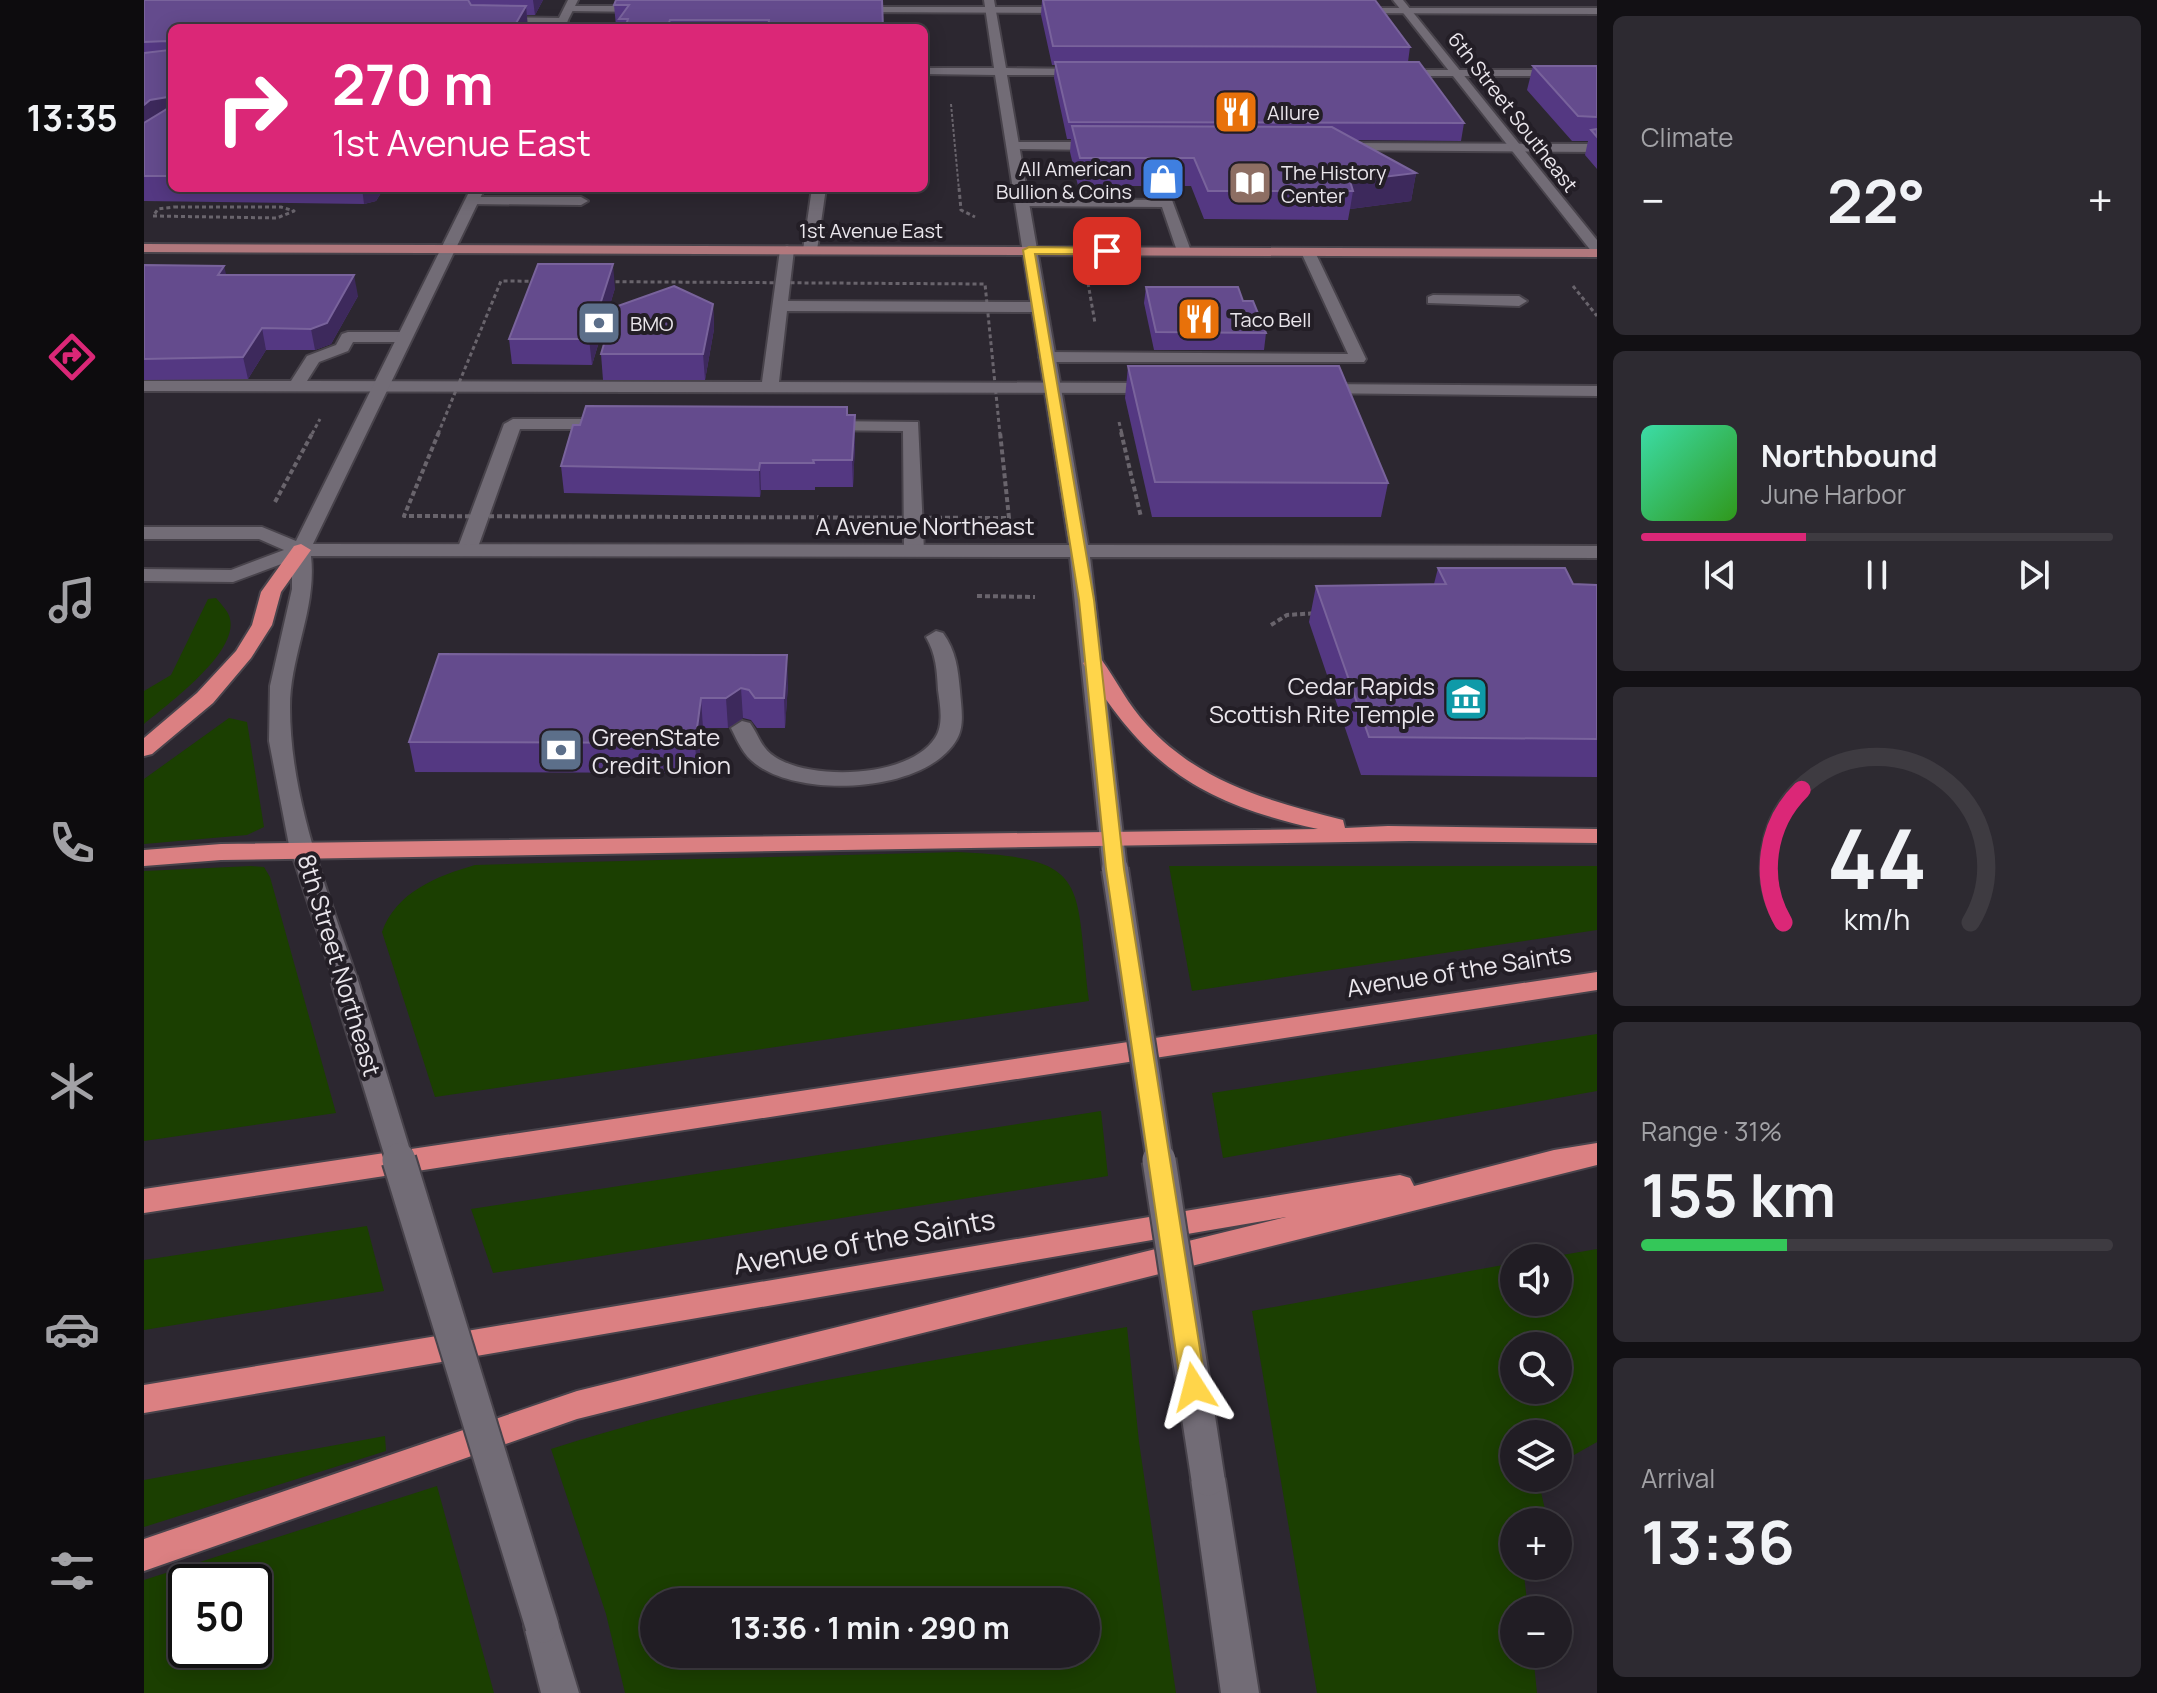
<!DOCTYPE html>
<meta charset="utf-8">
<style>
:root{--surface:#211d24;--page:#2d2a31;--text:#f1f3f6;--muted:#a2a2a6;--line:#3e3b41;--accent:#db2777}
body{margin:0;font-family:Manrope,sans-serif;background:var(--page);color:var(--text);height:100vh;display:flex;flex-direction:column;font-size:30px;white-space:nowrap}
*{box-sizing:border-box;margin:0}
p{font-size:26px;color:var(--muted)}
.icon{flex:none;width:44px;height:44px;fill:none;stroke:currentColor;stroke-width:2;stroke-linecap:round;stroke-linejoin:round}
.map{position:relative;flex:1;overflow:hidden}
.sheet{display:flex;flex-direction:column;gap:16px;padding:16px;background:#121014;width:560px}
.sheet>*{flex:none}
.hud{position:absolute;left:24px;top:24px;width:760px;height:168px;border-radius:12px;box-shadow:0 4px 20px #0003,0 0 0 2px var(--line);background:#db2777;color:#fff;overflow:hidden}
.tools{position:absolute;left:1356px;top:1244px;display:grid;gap:16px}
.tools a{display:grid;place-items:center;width:72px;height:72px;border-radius:50%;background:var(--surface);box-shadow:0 4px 20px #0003,0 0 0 2px var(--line);font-size:40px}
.speed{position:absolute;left:24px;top:1564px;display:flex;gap:16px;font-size:40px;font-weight:700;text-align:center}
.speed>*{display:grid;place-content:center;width:104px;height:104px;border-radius:50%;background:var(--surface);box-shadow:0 4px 20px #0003,0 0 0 2px var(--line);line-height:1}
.speed .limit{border:4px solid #111;border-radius:12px;background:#fff;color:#111}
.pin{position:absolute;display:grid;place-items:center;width:68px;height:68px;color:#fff;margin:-34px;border-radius:16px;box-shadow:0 4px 12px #0006}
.me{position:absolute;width:88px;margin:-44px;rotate:351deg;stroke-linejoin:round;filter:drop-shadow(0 0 6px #0008)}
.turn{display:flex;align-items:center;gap:28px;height:168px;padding:0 32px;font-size:36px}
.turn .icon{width:104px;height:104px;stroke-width:2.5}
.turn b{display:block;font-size:56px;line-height:68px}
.big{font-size:60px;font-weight:700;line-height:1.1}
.sheet .widget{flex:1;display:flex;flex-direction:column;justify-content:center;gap:12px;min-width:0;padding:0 28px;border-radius:12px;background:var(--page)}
.sheet .dial{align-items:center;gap:0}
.dial svg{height:208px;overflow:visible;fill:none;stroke:var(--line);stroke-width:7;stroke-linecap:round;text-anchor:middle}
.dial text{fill:var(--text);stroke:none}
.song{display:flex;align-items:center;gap:24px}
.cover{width:96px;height:96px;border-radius:12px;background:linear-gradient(135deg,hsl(160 70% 55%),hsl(110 70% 35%))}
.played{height:8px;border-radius:4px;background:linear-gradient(90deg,var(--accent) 35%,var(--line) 35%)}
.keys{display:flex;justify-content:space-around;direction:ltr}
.heat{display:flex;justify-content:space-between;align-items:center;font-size:44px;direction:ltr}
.charge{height:12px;border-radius:6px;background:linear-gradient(90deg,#34c759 31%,var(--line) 0)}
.trip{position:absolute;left:496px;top:1588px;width:460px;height:80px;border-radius:40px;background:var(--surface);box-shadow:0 4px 20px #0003,0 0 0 2px var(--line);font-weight:700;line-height:80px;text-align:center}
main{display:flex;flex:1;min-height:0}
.dock{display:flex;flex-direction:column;width:144px;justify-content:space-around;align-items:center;background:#0d0c0e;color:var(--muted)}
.dock .icon{width:56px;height:56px}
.dock .current{color:var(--accent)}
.dock b{font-size:36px;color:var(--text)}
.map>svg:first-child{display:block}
.green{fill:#1b3f01;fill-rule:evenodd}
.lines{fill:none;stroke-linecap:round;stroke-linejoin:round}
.lane-casing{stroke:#48434b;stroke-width:4}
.street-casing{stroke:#48434b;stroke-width:4}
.secondary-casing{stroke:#48434b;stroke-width:4}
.primary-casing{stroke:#48434b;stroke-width:4}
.highway-casing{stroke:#48434b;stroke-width:4}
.path-far2{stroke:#69646c;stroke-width:2;stroke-dasharray:3 2;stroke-linecap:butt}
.path-far1{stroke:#69646c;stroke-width:3;stroke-dasharray:4 3;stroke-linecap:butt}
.path{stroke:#69646c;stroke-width:4;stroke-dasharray:5 3;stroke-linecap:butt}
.lane{fill:#726c76;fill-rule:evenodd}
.street{fill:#726c76;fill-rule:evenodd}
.secondary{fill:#726c76;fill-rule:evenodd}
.primary{fill:#b1787d;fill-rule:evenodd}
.highway{fill:#db8082;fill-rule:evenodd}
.secondary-bridge-far1-casing{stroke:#48434b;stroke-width:30;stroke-linecap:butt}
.secondary-bridge-casing{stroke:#48434b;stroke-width:37;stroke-linecap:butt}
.secondary-bridge-far1{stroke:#726c76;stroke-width:26}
.secondary-bridge{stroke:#726c76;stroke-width:33}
.wall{fill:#543882}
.shaded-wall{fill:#3d295c}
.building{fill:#644b8d;stroke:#79639c;stroke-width:2}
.route{fill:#ffd54a;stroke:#a68a30;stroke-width:2}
.labels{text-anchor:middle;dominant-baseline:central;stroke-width:8;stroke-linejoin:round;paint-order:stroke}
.far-poi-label{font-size:20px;fill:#eae6ec;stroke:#231e26;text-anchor:start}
.far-street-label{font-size:20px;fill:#eae6ec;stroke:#231e26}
.street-label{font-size:24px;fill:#eae6ec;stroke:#231e26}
.poi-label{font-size:24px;fill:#eae6ec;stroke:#231e26;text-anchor:end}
.near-street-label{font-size:28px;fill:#eae6ec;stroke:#231e26}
</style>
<main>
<nav class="dock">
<b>13:35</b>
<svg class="icon current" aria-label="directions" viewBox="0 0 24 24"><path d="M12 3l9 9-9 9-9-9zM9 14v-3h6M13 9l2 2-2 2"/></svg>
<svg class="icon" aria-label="music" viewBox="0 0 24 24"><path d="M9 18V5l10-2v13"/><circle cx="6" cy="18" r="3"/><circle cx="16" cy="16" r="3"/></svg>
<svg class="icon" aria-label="phone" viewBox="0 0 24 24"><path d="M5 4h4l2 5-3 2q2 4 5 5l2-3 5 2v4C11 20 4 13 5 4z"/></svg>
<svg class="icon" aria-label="climate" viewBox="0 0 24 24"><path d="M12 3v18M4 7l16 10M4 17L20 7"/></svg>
<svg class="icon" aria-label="car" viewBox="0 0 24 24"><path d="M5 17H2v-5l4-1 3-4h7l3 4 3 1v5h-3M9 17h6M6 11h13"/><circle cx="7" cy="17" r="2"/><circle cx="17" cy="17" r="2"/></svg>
<svg class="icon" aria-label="filters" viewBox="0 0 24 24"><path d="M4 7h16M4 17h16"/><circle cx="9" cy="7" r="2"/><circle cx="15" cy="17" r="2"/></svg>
</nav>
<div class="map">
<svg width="1453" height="1693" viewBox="0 0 1453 1693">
<rect width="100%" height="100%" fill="#2c2730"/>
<!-- green -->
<g class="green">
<path d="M72 598C77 604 85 612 86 619 94 653 24 704 0 724V691L27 675 64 599Z"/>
<path d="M85 718 103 722 120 827 103 835 0 844V779Z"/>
<path d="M813 852C949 858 930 880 945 1001L291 1097 238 932C252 892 293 876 331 865Z"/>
<path d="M107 866 120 867 126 877 192 1113 0 1141V871Z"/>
<path d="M1025 866H1453V930L1048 991Z"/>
<path d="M1453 1034V1091L1079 1158 1068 1093Z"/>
<path d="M957 1111 964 1176 349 1273 327 1209Z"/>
<path d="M223 1226 240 1291 0 1330V1260Z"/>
<path d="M1453 1249V1442L1414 1464V1434H1370V1478H1399L1396 1488 1404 1522H1370V1566H1379L1384 1610H1370V1654H1389L1393 1693H1173L1108 1311 1370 1263V1302H1414V1258H1401ZM1370 1346H1414V1390H1370Z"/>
<path d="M983 1327 995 1442 1032 1693H481L462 1614 407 1449C593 1389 790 1361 983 1327ZM510 1602H942V1654H510Z"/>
<path d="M241 1436 242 1451 0 1527V1480Z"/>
<path d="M293 1486 350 1693H0V1580ZM110 1582V1650H42V1582Z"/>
</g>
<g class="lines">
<!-- lane casing -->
<g class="lane-casing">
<g id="lane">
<path d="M425 6H503L508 9 503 12 421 11Z"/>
<path d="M707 7H931L936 10 931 13 703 12Z"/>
<path d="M1207 8H1453V14L1203 13Z"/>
<path d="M354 17 419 18 424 21 419 24 350 22Z"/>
<path d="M869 142H959L965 146 959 150 865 149V143Z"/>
<path d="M1192 143 1453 144V152L1188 150V144Z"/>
<path d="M668 188H682L673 250 666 254 659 250Z"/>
<path d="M328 197H437L444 201 437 205 323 204V198Z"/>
<path d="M879 199 1028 200 1047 251 1040 255 1033 251 1018 207 874 206V200Z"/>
<path d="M643 246 650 250 644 301 894 302 902 307 894 312 643 311 635 382 1015 383 1023 388 1015 393 0 391V381H147L163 356 192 345 198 334 204 332H260L268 337 260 342H209L204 351 175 362 163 381 618 382 636 250Z"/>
<path d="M1164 248 1171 252 1222 359 1220 362H903L895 357 903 352 1204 354 1157 252Z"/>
<path d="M1289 295 1375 296 1383 301 1375 306 1284 303V297Z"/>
<path d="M1171 384 1453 386V396L1165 393V385Z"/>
<path d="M369 419H468L477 424 468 429H376L333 550 330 554H316L313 550 360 424Z"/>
<path d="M681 421 774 422 780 551 777 555H763L760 551 759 431 675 430V422Z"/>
<path d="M792 631 799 633C812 651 814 669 816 691 817 706 821 725 813 739 783 792 663 798 616 767 600 757 595 744 587 728L598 721 606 723C615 736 617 748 631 757 668 781 765 778 791 738 800 725 796 705 794 690 793 671 792 654 782 637Z"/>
</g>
</g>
<!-- street casing -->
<g class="street-casing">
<path id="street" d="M1249 0H1259L1453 240V253L1448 252Z"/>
</g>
<!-- secondary casing -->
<g class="secondary-casing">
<g id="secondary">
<path d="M424 0H434L420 28H410Z"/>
<path d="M840 0H850L862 68 942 69 948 72 942 75H863L944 545 1453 546V558L946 557 983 869 971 877 959 869 926 557 167 556C173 608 146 655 146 707 146 801 184 891 213 979L209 985H191L145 845 125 741 126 686 148 589V560L89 582 0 581V569L87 570 140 550 115 539H0V527H118L152 541 327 188H341L169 544 925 545 851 75 780 74V68H850Z"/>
<path d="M1453 70V76H1250L1244 73 1250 70Z"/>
<path d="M1064 1464 1076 1468 1081 1479 1115 1693H1077L1047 1479 1052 1468Z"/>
<path d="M398 1608 411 1614 435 1693H397L380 1626 385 1614Z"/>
</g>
</g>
<!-- primary casing -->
<g class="primary-casing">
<path id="primary" d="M0 244 1453 249V257L0 252Z"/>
</g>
<!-- highway casing -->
<g class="highway-casing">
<g id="highway">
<path d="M157 544 167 550 137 592 128 625 107 658 69 703 8 754 0 756V738L53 693 92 651 108 625 117 592 150 546Z"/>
<path d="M950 657 957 659C973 681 984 705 1003 725 1056 783 1125 801 1199 820L1201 828 1244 826 1453 829V843L1266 841 77 860 0 866V850L77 844 1174 829C1059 804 999 766 939 663Z"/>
<path d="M1453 972V990L0 1213V1189Z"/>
<path d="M1453 1143V1165L433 1419 0 1571V1539L433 1391 1142 1217 0 1413V1385L1256 1175 1266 1178 1270 1186 1410 1150Z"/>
</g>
</g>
<!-- path-far2 -->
<path class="path-far2" d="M807 104 815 190"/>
<!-- path-far1 -->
<g class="path-far1">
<path d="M815 188 817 210 831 217"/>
<path d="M30 207H137L150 211 133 218 9 216 14 209Z"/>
<path d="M944 283 951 323"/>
<path d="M1429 286 1453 316"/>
<path d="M975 422 978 434"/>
<path d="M168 434 176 419"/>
<path d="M294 434 357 281 841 284 856 434"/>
</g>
<!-- path -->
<g class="path">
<path d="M295 432 260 516 865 518 856 432"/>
<path d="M977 432 997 517"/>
<path d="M131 502 169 432"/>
<path d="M833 596 891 597"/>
<path d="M1127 625 1143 615 1174 613"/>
</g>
<!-- lane -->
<use href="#lane" class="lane"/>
<!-- street -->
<use href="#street" class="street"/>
<!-- secondary -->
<use href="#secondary" class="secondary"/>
<!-- primary -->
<use href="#primary" class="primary"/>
<!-- highway -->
<use href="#highway" class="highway"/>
<!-- secondary-bridge-far1 casing -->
<g class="secondary-bridge-far1-casing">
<g id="secondary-bridge-far1">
<path d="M971 869 1016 1162"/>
<path d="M200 979 256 1162"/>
</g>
</g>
<!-- secondary-bridge casing -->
<g class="secondary-bridge-casing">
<g id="secondary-bridge">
<path d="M255 1160 398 1626"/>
<path d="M1015 1160 1064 1479"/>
</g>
</g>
<!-- secondary-bridge-far1 -->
<use href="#secondary-bridge-far1" class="secondary-bridge-far1"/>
<!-- secondary-bridge -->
<use href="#secondary-bridge" class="secondary-bridge"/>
</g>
<!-- wall -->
<g class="wall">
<path d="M0 0H399L391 15H383V28H28V188H240L232 201 220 204 0 201Z"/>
<path d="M472 0 739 28H475V27L472 26 470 5Z"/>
<path d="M898 0H1231L1266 47 1264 62 1320 123 1317 141 1212 140 1272 173 1267 201 1206 209 1204 220 1060 219 1047 186H934L926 152 927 139H923L910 78 911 65H908L897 15Z"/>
<path d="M1389 66H1453V169L1441 155 1444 141H1428L1383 90Z"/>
<path d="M427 188H486L485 192 428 191Z"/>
<path d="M0 265 82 275 214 296 187 344 171 350H122L104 379 0 380Z"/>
<path d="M1002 287 1099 301 1122 333 1120 350H1010L1000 303Z"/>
<path d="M471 288 448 365 368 364 365 339Z"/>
<path d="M569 304 570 329 561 380H459L457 354Z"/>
<path d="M984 366 1244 483 1237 517H1008L981 398Z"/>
<path d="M703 415 711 442 709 487H671V490H617L616 497 420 493 417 466Z"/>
<path d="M1294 568 1429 584 1453 585V777L1217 775 1165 622 1172 586 1290 584Z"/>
<path d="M295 654 644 684 641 728H613L607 720 599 718 584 728H559L553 773 271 772 265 742Z"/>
</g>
<!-- shaded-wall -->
<g class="shaded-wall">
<path d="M389 0H399L391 15Z"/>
<path d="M382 6 384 27 383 28H371V25Z"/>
<path d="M24 97 28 112 0 133V105L6 100Z"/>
<path d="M1272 173 1267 201 1206 209 1209 191 1206 181Z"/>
<path d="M218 188H240L232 201 220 204Z"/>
<path d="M469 264 471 288 448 365 445 339Z"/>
<path d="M80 266 85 286 74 275Z"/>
<path d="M210 275 214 296 187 344 171 350 167 329Z"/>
<path d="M569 304 570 329 561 380 559 354Z"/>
<path d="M118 328 122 350 104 379 99 357Z"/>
<path d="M711 415V442L709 487 708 460Z"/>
<path d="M616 463 617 490 616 497 615 470Z"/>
<path d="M643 655 644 684 641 728 640 698Z"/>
<path d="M597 688 599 718 584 728 582 698Z"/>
<path d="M557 698 559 728 553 773 551 743Z"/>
</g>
<!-- building -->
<g class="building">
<path d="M0 0H324L327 5 382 6 371 25H348L346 28H28V176H0V123L26 107 24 97 6 100 0 105V53L26 50 23 41 0 42Z"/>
<path d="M472 0H738L739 28H624L625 20H526L523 28H481L484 19H475L485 5H470Z"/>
<path d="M899 0H1231L1266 47 909 46Z"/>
<path d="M911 62H1275L1320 123 925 122Z"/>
<path d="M1389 66H1453V117L1434 116Z"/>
<path d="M928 126 1188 127 1272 173 1206 181 1209 191H1064L1050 158H936Z"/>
<path d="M1453 129V137L1447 130Z"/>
<path d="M394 264H469L445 339H365Z"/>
<path d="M0 265 80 266 74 275H210L183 323 167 329 118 328 99 357 0 359Z"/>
<path d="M530 286 569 304 559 354H457L471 307Z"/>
<path d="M1002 287H1094L1099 301H1109L1122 333 1012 332Z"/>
<path d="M984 366H1195L1244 483 1011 482Z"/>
<path d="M442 406 703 407V415H711L708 460H669L670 463H616L615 470 417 466 429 425H436Z"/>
<path d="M1294 568H1421L1429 584 1453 585V739L1225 737 1172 586 1302 584Z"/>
<path d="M295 654 643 655 640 698H611L605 690 597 688 582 698H557L551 743 265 742Z"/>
</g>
<!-- route -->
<path class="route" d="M885 247 963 248 969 251 963 254H891L950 600 980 869 1062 1387 1059 1395 1050 1398 1041 1395 1037 1387 962 869 935 600 879 250Z"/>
<!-- icons -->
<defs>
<g id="restaurant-square" transform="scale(2.3)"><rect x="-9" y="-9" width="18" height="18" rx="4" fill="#e8710a" stroke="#231e26"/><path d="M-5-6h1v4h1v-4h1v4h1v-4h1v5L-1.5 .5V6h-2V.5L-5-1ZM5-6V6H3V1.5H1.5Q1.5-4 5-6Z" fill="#fff"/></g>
<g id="shop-square" transform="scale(2.3)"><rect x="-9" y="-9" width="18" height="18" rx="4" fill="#3f7fe0" stroke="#231e26"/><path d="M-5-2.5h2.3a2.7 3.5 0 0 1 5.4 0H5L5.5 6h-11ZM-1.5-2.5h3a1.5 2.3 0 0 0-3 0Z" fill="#fff"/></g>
<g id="library-square" transform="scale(2.3)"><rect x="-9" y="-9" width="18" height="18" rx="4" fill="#8d6e63" stroke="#231e26"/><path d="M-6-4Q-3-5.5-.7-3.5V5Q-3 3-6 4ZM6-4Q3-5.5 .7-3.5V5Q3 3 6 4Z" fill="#fff"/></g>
<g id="bank-square" transform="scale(2.3)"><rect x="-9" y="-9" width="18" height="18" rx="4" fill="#5c6f8a" stroke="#231e26"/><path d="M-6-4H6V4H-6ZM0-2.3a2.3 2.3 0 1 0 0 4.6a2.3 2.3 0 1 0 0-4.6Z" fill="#fff"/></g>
<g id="museum-square" transform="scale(2.3)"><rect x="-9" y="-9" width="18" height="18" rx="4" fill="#0f9aa8" stroke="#231e26"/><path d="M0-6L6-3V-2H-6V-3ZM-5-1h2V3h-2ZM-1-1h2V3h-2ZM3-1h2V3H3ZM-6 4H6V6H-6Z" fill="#fff"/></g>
</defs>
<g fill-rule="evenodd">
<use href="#restaurant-square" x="1092" y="112"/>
<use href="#shop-square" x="1019" y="179"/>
<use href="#library-square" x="1106" y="183"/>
<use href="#restaurant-square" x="1055" y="319"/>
<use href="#bank-square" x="455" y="323"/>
<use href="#museum-square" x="1322" y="699"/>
<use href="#bank-square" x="417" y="750"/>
</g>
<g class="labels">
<!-- far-poi labels -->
<g class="far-poi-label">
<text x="1123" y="112">Allure</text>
<text x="988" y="168" text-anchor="end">All American<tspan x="988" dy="23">Bullion &amp; Coins</tspan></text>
<text x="1137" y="172">The History<tspan x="1137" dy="23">Center</tspan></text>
<text x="1086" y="319">Taco Bell</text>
<text x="486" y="323">BMO</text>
</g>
<!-- far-street labels -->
<g class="far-street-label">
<text transform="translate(1369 112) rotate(52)">6th Street Southeast</text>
<text x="727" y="230">1st Avenue East</text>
</g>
<!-- street labels -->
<g class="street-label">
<text x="781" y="525">A Avenue Northeast</text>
<text transform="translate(196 965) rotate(73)">8th Street Northeast</text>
<text transform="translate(1315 970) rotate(-9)">Avenue of the Saints</text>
</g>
<!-- poi labels -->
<g class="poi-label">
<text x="1291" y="685">Cedar Rapids<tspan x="1291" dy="28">Scottish Rite Temple</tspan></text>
<text x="448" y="736" text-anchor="start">GreenState<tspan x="448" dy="28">Credit Union</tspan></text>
</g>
<!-- near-street labels -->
<g class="near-street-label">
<text transform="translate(720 1241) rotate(-10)">Avenue of the Saints</text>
</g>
</g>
</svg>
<div class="tools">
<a><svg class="icon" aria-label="sound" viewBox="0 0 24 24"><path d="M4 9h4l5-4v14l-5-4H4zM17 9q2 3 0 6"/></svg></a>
<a><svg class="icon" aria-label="search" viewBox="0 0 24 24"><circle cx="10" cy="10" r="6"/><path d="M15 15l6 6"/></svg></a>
<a><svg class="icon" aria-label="layers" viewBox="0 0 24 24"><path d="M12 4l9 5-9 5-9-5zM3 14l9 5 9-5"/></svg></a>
<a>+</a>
<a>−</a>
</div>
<div class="speed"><div class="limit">50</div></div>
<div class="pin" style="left:963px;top:251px;background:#d93025"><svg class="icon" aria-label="arrive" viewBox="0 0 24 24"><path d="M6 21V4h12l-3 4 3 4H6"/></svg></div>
<svg class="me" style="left:1050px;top:1387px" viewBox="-20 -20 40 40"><path d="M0-17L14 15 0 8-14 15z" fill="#ffd54a" stroke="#fff" stroke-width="4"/></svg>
<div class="trip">13:36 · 1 min · 290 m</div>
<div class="hud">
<div class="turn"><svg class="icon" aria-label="right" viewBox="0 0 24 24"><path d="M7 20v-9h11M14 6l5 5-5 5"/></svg><div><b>270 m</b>1st Avenue East</div></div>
</div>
</div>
<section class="sheet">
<div class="widget"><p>Climate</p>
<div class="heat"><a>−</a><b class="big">22°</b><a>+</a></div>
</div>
<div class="widget">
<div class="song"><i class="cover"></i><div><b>Northbound</b><p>June Harbor</p></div></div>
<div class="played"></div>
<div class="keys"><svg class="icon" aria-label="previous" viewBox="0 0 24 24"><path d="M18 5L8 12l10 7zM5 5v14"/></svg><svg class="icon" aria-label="pause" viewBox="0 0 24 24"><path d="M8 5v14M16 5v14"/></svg><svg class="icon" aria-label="next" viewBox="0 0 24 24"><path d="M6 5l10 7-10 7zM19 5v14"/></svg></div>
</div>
<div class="widget dial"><svg viewBox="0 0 100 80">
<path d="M14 69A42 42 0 1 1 86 69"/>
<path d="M14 69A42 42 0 0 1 21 18" stroke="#db2777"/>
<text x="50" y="56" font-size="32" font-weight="700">44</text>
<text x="50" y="72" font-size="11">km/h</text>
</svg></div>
<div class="widget"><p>Range · 31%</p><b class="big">155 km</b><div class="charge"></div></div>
<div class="widget"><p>Arrival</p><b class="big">13:36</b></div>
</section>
</main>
